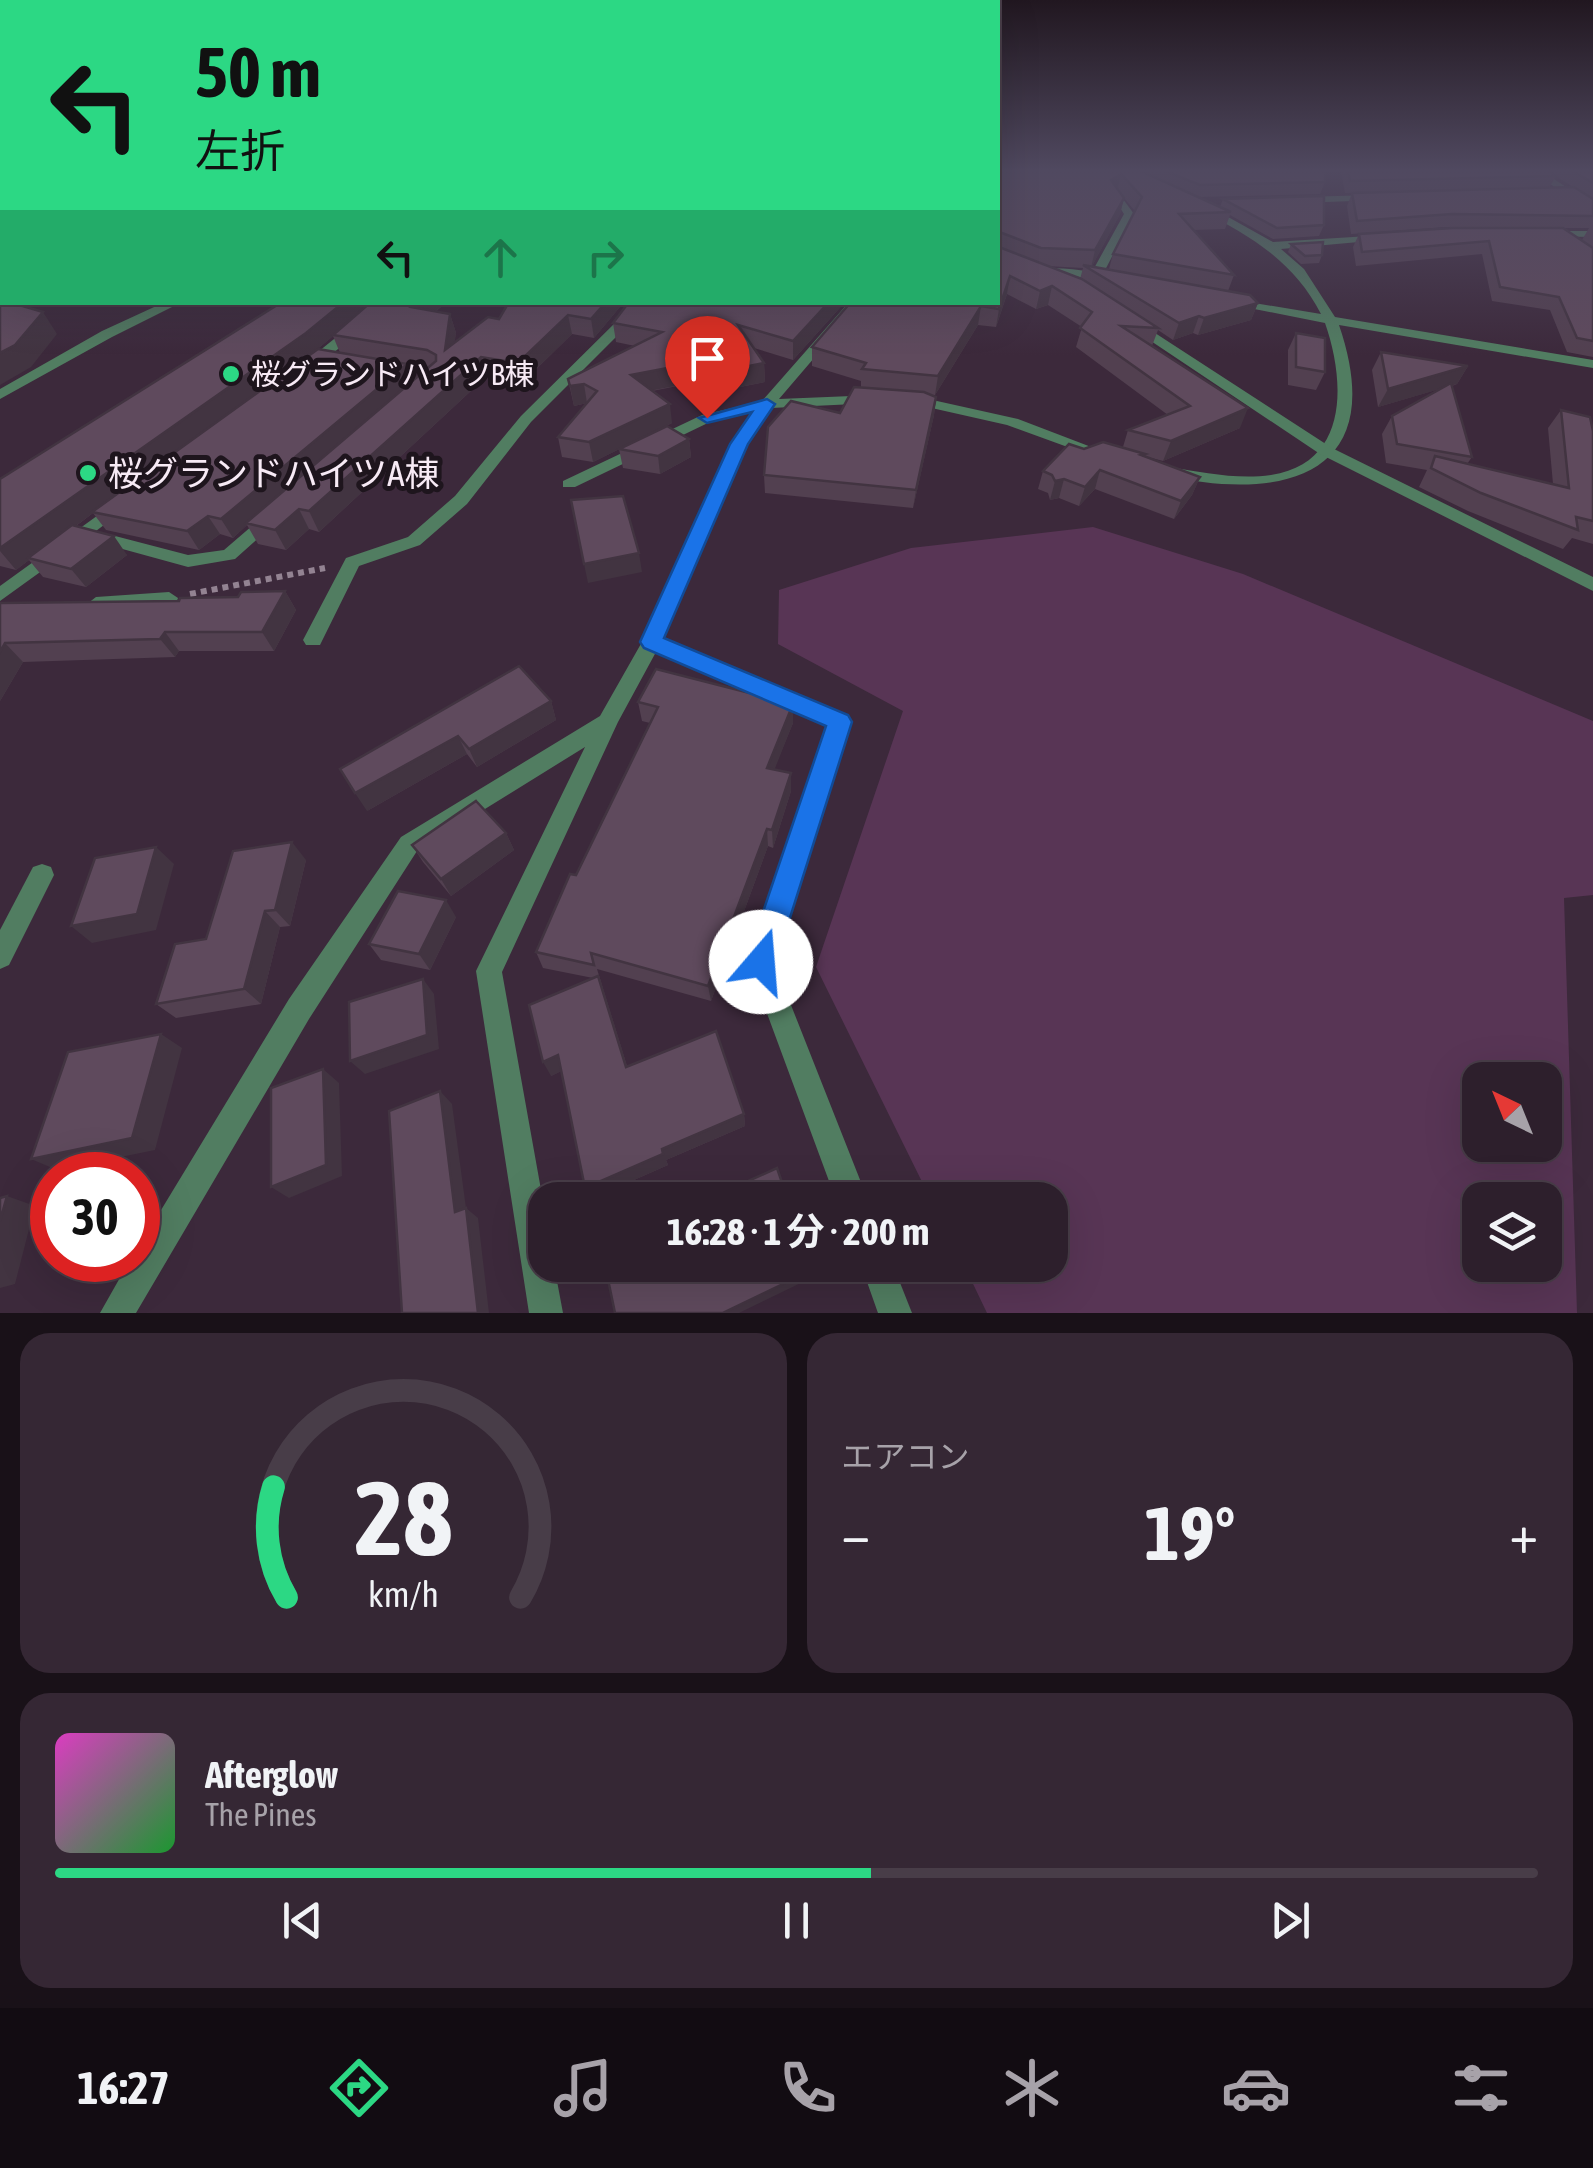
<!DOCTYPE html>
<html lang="ja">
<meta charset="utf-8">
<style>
:root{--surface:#2d1f2c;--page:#352734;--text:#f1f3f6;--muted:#a7a2a9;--line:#483d48;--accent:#2cd884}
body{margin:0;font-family:"Asap Condensed","Noto Sans JP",sans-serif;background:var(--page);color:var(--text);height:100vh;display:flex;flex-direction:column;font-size:38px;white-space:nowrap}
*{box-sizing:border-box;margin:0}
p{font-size:32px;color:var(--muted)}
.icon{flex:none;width:55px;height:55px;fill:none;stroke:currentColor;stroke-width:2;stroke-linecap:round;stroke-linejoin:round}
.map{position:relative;height:1313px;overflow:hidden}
.sheet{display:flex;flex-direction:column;gap:20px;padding:20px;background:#191118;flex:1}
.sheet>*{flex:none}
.guide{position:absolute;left:0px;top:0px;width:1000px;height:305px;box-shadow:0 10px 40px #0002,0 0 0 2px var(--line);background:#2cd884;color:#111;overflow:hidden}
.needle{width:65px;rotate:317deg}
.controls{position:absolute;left:1462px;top:1062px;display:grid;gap:20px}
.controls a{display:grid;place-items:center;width:100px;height:100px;border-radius:20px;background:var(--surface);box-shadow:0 10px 40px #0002,0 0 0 2px var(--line);font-size:50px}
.speed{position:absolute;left:30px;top:1152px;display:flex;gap:20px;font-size:50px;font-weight:700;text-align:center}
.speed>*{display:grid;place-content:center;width:130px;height:130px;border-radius:50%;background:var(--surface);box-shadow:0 10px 40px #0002,0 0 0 2px var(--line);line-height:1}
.speed .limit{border:15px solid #d22;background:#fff;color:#111}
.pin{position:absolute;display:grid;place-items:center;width:85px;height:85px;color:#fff;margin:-102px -42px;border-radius:50% 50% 50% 0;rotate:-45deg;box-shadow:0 0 10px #0007}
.pin .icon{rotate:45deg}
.me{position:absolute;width:110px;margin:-55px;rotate:18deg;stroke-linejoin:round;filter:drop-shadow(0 0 8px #0008)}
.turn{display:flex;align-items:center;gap:35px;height:210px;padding:0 30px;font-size:45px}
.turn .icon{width:130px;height:130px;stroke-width:2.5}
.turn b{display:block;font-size:70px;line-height:85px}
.lanes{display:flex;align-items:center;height:95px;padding:0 30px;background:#0003;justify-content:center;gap:50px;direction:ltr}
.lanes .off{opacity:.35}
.big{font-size:75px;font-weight:700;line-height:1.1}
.sheet .card{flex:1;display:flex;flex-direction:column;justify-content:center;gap:15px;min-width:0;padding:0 35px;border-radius:30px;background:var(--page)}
.sheet .dial{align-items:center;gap:0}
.dial svg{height:260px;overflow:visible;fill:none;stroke:var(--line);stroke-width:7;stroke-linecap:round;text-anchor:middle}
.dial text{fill:var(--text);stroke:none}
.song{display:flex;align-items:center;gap:30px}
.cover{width:120px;height:120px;border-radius:15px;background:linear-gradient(135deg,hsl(310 70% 55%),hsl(130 70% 35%))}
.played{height:10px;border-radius:5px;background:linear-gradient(90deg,var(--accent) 55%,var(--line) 55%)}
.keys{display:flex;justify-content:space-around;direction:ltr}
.heat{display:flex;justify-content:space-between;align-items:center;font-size:55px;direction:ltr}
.sheet .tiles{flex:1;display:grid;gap:20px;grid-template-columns:1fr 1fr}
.card:last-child{grid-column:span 2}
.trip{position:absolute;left:528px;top:1182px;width:540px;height:100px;border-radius:30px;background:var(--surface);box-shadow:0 10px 40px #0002,0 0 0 2px var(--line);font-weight:700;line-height:100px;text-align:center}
.menu{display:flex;height:160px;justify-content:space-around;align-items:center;background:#120c12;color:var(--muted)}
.menu .icon{width:70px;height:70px}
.menu .active{color:var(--accent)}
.menu b{font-size:45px;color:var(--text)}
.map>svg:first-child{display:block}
.green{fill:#583555;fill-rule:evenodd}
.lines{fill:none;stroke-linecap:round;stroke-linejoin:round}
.path{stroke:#938392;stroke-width:6;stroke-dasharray:6 5;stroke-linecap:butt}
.minor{fill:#517d61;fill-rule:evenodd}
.tertiary{fill:#517d61;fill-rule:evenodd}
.wall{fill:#524050;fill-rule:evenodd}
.shaded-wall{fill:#423441}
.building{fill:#5f4a5d;stroke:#423441;stroke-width:2.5}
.route{fill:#1a73e8;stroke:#114b97;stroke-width:2.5}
.poi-dot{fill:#2cd884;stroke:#1e151d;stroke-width:4}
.labels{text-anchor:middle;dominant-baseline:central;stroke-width:10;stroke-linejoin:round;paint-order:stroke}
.far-poi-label{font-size:30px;fill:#f7eaf5;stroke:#1e151d;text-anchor:start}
.poi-label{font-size:35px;fill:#f7eaf5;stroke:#1e151d;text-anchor:start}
</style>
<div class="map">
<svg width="1593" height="1313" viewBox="0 0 1593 1313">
<rect width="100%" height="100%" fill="#3c293b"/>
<!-- green -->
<path class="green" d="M1093 527 1243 574 1593 721V895L1564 898 1577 1313H987L964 1265H1050V1200H931L816 967 903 711 778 644 779 590 911 548ZM1480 1080H1545V1145H1480ZM1480 1200H1545V1265H1480Z"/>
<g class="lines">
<!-- path -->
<path class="path" d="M190 594 325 568"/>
<!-- minor -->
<g class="minor">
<path d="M1112 195H1120L1134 214 1103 274 1112 276V282L1067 275H1038V269C1057 267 1074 269 1092 272L1124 214Z"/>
<path d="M1375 195 1379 200 1299 203 1294 200 1299 197Z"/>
<path d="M1201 207 1221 213 1273 242 1385 235V239L1381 240 1281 249 1304 269 1335 317 1593 360V368L1339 325C1390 474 1287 503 1163 475L1161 472 1169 467C1202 472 1237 480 1271 475 1350 463 1345 380 1325 323L1224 303 1230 299 1321 314C1295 263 1252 236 1201 211Z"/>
<path d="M1545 231H1593V237L1541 236V232Z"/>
<path d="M165 302H182L112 337 0 399V389L102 331Z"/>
<path d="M380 302H394L313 370H303V364Z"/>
<path d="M628 302H641L627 326 531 422 467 504 420 545 359 566 320 645H306L303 640 346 558 408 537 455 496 521 416 617 321Z"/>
<path d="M849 302H862L779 399 876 395 883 399 876 403 771 408 747 444 663 639 848 715 851 721 774 962 868 1200H836L748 962 828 725 656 652 618 722 502 972 545 1212V1265H554L563 1313H529L476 971 585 747 417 851 309 1019 136 1313H100L130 1260H138V1248L289 999 401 837 600 716 642 642 731 444 754 411 712 421 575 487H563V481L702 415 762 401Z"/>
<path d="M910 395 1018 419 1120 458 1112 463 1106 461 1007 425 905 402V396Z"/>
<path d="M119 500 127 505 125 509 96 531 188 555 224 550 266 514H278L281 518 235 559 188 567 86 539 0 601V586Z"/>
<path d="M169 592 178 598 176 603 96 611 87 604 96 597Z"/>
<path d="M42 864 51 867 54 875 9 965 0 969V930L33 867Z"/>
<path d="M861 1265H893L912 1313H878Z"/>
</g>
<!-- tertiary -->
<g class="tertiary">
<path d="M1531 171H1542L1593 205V213Z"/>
<path d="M2 285V293L0 294V286Z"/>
<path d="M1135 320 1332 448 1593 577V591L1320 454 1130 327V321Z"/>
</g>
</g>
<!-- wall -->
<g class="wall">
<path d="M998 171H1593V357L1567 352 1550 310 1492 301 1482 254 1356 266 1353 247 1359 234 1521 228 1446 227 1351 234 1347 206 1352 193 1573 187 1556 176 1549 188 1345 193 1341 171 1325 172V182L1320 194 1198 197 1220 207 1223 199 1324 225 1319 236 1273 239 1230 215 1225 229 1193 230 1234 275 1228 291 1258 303 1251 320 1198 335 1193 333 1173 340 1158 330 1152 346 1240 428 1163 461 1144 456 1200 477 1192 495 1174 519 1095 489 1079 506 1059 498 1050 500 1048 493 1038 489 1043 471 1084 449 1123 447 1128 430 1168 415 1076 347 1082 327 1048 305 1036 309 1007 294 996 327 978 325 935 395H931L936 397 934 415 913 508 765 493 764 475 840 413 861 388V381L812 366V347ZM1124 198 1135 211 1113 254 1109 269 1092 266 1120 214ZM1563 228H1589L1582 240ZM1047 266 1083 268 1080 279Z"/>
<path d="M1291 244 1322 255 1319 263 1301 264 1288 252Z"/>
<path d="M247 302H272L265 307Z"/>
<path d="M281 302H447L435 312 450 314 456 333 454 343 499 319 509 302H624L594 338 572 334 523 382 487 376 319 532 309 529 286 550 258 544 247 525 233 538 220 534 199 550 106 530 93 513 76 526 127 555 86 587 43 577 29 560 16 570 0 566V479ZM333 336 340 353 314 352ZM408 365 427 368 413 380Z"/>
<path d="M845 302 793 360 754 348 764 363 765 382 735 388 728 376 652 391 672 423 593 462 562 457 558 437 587 403 574 406 568 379 635 346 616 342 613 323Z"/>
<path d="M1296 333 1325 372 1316 390 1288 385V350Z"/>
<path d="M1381 352 1468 366 1457 384 1452 386 1472 457 1467 464 1553 484 1548 428 1561 410 1593 431V544L1572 538 1563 549 1468 511 1419 487 1427 470 1386 463 1382 434 1392 416 1439 389 1378 407 1372 370Z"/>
<path d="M689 439 691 457 660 474 623 468 619 449Z"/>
<path d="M285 591 296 610 274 651H179L175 657 23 662 0 701V603L179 601 238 597Z"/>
<path d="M519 666 551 701 556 720 477 767 467 754 367 811Z"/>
<path d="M638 702 793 723 774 769 791 773V791L773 848 768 846 711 1001 597 969 627 1066 744 1114 745 1126 666 1160 668 1165 593 1198 585 1188 561 1071 551 1076 593 978 543 968 536 952 576 875 650 723 642 721Z"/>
<path d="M506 833 514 850 451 896 423 862 412 845Z"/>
<path d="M306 860 290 926 280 927 261 1004 176 1018 156 1004 206 939Z"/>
<path d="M456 917 430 970 381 960 369 944Z"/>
</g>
<!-- shaded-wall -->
<g class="shaded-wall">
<path d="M1121 174 1117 190 1111 180Z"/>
<path d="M1124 198 1120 214 1091 268 1095 250Z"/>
<path d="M2 246V272L0 273V247Z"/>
<path d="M1010 276 1007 294 996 327 999 309Z"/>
<path d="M1052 286 1048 305 1036 309 1040 291Z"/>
<path d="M344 302H374L314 352 92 512 93 513 31 559 28 558 29 560 16 570 0 551V548Z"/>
<path d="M417 302H447L417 326 411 307Z"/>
<path d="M606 302H624L594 338 591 319Z"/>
<path d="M829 302H845L793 360V341Z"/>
<path d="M1258 303 1251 320 1198 335 1204 318Z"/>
<path d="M981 306 978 325 935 395 938 376Z"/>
<path d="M43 312 57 334 31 367 0 385V353Z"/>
<path d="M450 314 456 333 451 369 445 350Z"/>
<path d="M568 315 572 334 523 382 518 363Z"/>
<path d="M1199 316 1193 333 1173 340 1179 323Z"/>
<path d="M481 357 487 376 319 532 309 511Z"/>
<path d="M726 357 728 376 633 394 631 375Z"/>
<path d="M764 363 765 382 735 388 734 369Z"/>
<path d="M407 364 413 381 246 523 247 525 233 538 221 519Z"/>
<path d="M1468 366 1457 384 1378 407 1388 389Z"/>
<path d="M584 384 587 403 574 406 570 386Z"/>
<path d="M936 397 934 415 913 508 916 490Z"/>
<path d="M670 404 672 423 593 462 589 442Z"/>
<path d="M1248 408 1240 428 1163 461 1171 441Z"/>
<path d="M689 439 691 457 660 474 658 456Z"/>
<path d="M1100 470 1095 489 1079 506 1085 487Z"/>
<path d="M1200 477 1192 495 1174 519 1181 501Z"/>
<path d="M1064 479 1059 498 1050 500 1055 481Z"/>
<path d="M299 509 309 529 286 550 275 530Z"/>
<path d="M208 516 220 534 199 550 187 531Z"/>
<path d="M114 536 127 555 86 587 71 569Z"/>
<path d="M639 553 642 572 588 583 584 564Z"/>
<path d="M285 591 296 610 274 651 262 632Z"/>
<path d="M165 632 179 651 175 657 160 639Z"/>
<path d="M5 643 23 662 0 701V652Z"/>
<path d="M551 701 556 720 477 767 469 749Z"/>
<path d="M793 704V723L768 786 767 768Z"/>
<path d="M458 736 467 754 367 811 355 793Z"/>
<path d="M791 773V791L773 848 772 830Z"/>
<path d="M767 829 768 846 711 1001 708 986Z"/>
<path d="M506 833 514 850 451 896 441 879Z"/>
<path d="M292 842 306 860 290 926 275 910Z"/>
<path d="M156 847 174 864 156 930 92 943 71 926Z"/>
<path d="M446 900 456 917 430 970 419 954Z"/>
<path d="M265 911 280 927 261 1004 244 989Z"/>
<path d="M598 976 604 991 631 1080 626 1067Z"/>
<path d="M423 979 434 994 439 1049 365 1074 350 1061Z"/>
<path d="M161 1034 182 1048 155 1150 57 1170 31 1159Z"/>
<path d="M558 1055 566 1069 551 1076 543 1062Z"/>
<path d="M323 1069 339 1083 342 1176 289 1198 271 1187Z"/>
<path d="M440 1091 452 1104 466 1208 478 1218 489 1313H478L455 1212Z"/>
<path d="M744 1114 745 1126 666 1160 668 1165 593 1198 585 1188 662 1149Z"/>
<path d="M7 1196 35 1206 15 1284 0 1288V1221Z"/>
<path d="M812 1270 811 1278 739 1313H723Z"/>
</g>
<!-- building -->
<g class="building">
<path d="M0 171H2V246L0 247Z"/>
<path d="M998 171H1141L1231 212 1179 214 1234 275 1113 254 1142 197 1121 174 1111 180 1124 198 1095 250 1041 248 1002 233 998 236Z"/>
<path d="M1165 171H1325V182L1200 185Z"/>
<path d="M1348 171H1549L1556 176 1350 181Z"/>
<path d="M1573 171H1593V183Z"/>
<path d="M1574 187 1593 199V216L1452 214 1357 221 1352 193Z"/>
<path d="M1324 196V225L1277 228 1223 199Z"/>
<path d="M1453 228H1563L1593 248V341L1577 338 1559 297 1500 287 1489 241 1362 252 1359 234Z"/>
<path d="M998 239 999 247 1082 279 1158 328 1121 326 1248 408 1171 441 1128 430 1190 406 1080 328 1092 312 1052 286 1040 291 1010 276 999 309 981 306 938 376 862 369 866 363 812 347 851 302H998Z"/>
<path d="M1323 242 1322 255 1305 256 1291 244Z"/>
<path d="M1083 265 1250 295 1258 303 1204 318 1199 316 1179 323Z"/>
<path d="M0 300 2 301V302H9L43 312 15 345 0 353Z"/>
<path d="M282 302H344L306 333 0 548V479Z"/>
<path d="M371 302H417L411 307 450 314 445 350 488 317 499 319 509 302H606L591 319 568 315 518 363 481 357 309 511 299 509 275 530 246 523 436 361V355L427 350 333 335Z"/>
<path d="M629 302H829L793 341 738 325 764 363 734 369 726 357 631 375 670 404 589 442 558 437 597 391 584 384 570 386 568 379 662 332 613 323Z"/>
<path d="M1296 333 1325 338V372L1296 367Z"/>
<path d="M318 349 407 364 221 519 208 516 187 531 92 512Z"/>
<path d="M1381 352 1468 366 1388 389Z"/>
<path d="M1451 383 1472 457 1397 444 1392 416Z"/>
<path d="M854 387 924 392 936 397 916 490 764 475 768 427 791 401 840 413Z"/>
<path d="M1561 410 1590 417 1593 431V521L1576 517 1578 530 1481 493 1431 468 1435 456 1569 488Z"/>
<path d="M667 426 689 439 658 456 619 449Z"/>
<path d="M1103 442 1145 454 1141 455 1200 477 1181 501 1100 470 1085 487 1064 479 1055 481 1052 475 1043 471 1069 444 1084 449Z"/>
<path d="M623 496 639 553 584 564 571 500Z"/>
<path d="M72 525 114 536 71 569 28 558Z"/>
<path d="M285 591 262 632H165L160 639 5 643 0 652V603L179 601 180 598 238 597 241 592Z"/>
<path d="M519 666 551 701 469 749 458 736 355 793 340 769Z"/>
<path d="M656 669 793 704 767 768 791 773 772 830 767 829 708 986 591 953 594 965 536 952 570 874 576 875 658 707 638 702Z"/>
<path d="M476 801 506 833 441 879 412 845Z"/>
<path d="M292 842 275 910 265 911 244 989 156 1004 175 944 206 939 233 851Z"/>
<path d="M156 847 137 914 71 926 95 858Z"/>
<path d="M398 891 446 900 419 954 369 944Z"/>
<path d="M598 976 626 1067 716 1031 744 1114 662 1149 663 1154 585 1188 558 1055 543 1062 529 1005Z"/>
<path d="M423 979 427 1035 350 1061 349 1002Z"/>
<path d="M161 1034 132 1138 31 1159 68 1052Z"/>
<path d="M323 1069 326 1165 271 1187V1088Z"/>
<path d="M440 1091 455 1212 466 1208 478 1313H402L389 1111Z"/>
<path d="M777 1168 788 1200H706Z"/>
<path d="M7 1196 0 1221V1198Z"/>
<path d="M605 1265H810L812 1270 723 1313H615Z"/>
</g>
<!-- sky -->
<linearGradient id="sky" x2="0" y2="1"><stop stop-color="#211720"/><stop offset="0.48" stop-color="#504960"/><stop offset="1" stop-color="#504960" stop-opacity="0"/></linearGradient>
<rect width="1593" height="355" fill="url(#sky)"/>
<!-- route -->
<path class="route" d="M767 399 775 404 748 444 664 638 848 715 852 722 776 962 772 973 761 977 750 973 746 962 826 726 644 648 640 642 730 444 752 412 707 423 699 418Z"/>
<!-- markers -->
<g class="poi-dot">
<circle cx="231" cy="374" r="10"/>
<circle cx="88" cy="473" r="10"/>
</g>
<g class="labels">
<!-- far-poi labels -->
<g class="far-poi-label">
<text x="251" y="374">桜グランドハイツB棟</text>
</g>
<!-- poi labels -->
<g class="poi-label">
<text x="108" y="473">桜グランドハイツA棟</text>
</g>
</g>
</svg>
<div class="controls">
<a><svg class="needle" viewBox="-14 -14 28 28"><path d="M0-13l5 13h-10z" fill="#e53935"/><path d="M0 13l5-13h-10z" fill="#a7a2a9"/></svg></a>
<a><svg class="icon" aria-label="layers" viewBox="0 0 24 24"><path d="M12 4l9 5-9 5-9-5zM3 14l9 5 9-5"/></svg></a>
</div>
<div class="speed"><div class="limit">30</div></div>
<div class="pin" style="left:707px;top:418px;background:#d93025"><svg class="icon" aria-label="arrive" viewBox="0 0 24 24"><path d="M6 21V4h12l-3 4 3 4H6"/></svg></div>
<svg class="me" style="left:761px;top:962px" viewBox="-20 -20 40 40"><circle r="19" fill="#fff"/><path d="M0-13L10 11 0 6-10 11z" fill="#1a73e8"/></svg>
<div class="trip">16:28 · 1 分 · 200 m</div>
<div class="guide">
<div class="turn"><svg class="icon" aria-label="left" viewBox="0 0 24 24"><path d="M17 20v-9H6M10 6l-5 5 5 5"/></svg><div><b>50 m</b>左折</div></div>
<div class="lanes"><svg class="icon" aria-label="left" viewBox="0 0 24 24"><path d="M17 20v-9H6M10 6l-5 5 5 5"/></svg><svg class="icon off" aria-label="ahead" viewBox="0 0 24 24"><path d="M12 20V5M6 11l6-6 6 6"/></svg><svg class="icon off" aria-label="right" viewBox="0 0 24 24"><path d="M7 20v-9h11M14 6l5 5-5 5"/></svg></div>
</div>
</div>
<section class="sheet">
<div class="tiles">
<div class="card dial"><svg viewBox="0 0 100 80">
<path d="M14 69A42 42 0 1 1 86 69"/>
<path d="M14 69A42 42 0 0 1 10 35" stroke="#2cd884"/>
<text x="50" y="56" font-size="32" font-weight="700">28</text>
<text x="50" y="72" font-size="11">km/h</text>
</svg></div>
<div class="card"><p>エアコン</p>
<div class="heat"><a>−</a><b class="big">19°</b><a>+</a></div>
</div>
<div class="card">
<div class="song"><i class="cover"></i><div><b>Afterglow</b><p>The Pines</p></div></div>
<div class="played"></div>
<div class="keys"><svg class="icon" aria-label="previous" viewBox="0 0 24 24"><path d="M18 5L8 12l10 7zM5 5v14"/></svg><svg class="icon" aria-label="pause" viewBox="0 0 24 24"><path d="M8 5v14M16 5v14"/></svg><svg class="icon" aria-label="next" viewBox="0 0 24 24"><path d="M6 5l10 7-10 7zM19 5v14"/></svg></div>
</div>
</div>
</section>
<nav class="menu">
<b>16:27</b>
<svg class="icon active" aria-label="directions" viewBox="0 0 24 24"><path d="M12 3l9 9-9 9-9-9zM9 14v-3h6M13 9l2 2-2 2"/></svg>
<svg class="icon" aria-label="music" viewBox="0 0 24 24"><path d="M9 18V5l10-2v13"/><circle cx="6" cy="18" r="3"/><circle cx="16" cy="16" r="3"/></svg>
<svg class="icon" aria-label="phone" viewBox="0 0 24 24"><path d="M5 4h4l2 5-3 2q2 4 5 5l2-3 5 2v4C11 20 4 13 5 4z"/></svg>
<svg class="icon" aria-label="climate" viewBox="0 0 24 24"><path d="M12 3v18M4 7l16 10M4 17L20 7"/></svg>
<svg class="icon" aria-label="car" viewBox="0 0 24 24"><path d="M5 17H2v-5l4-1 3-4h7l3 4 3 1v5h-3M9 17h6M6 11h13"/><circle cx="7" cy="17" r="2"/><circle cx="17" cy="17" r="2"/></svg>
<svg class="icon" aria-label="filters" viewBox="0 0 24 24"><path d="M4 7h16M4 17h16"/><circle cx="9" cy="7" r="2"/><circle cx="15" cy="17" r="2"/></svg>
</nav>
